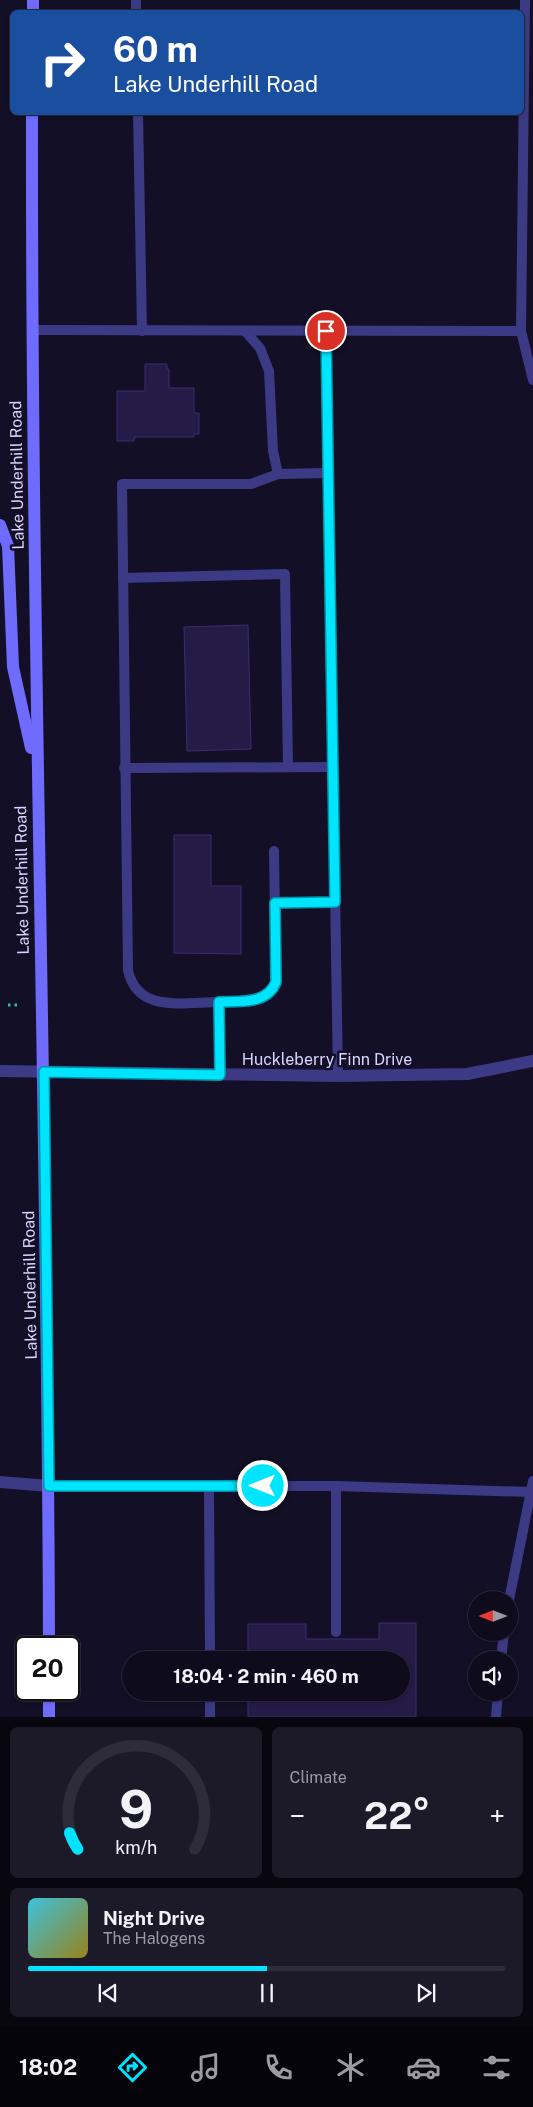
<!DOCTYPE html>
<meta charset="utf-8">
<style>
:root{--surface:#0e0b1c;--page:#1c1929;--text:#f1f3f6;--muted:#9b9ba3;--line:#2e2b3b;--accent:#00e5ff}
body{margin:0;font-family:"Public Sans",sans-serif;background:var(--page);color:var(--text);height:100vh;display:flex;flex-direction:column;font-size:19px;white-space:nowrap}
*{box-sizing:border-box;margin:0}
p{font-size:16px;color:var(--muted)}
.icon{flex:none;width:28px;height:28px;fill:none;stroke:currentColor;stroke-width:2;stroke-linecap:round;stroke-linejoin:round}
.map{position:relative;height:1717px;overflow:hidden}
.drawer{display:flex;flex-direction:column;gap:10px;padding:10px;background:#08060f;flex:1}
.drawer>*{flex:none}
.guide{position:absolute;left:10px;top:10px;width:514px;height:105px;border-radius:8px;box-shadow:0 1px 4px #0004,0 0 0 1px var(--line);background:#1a4fa0;color:#fff;overflow:hidden}
.needle{width:32px;rotate:270deg}
.tools{position:absolute;left:468px;top:1591px;display:grid;gap:10px}
.tools a{display:grid;place-items:center;width:50px;height:50px;border-radius:50%;background:var(--surface);box-shadow:0 1px 4px #0004,0 0 0 1px var(--line);font-size:25px}
.speed{position:absolute;left:15px;top:1636px;display:flex;gap:10px;font-size:25px;font-weight:700;text-align:center}
.speed>*{display:grid;place-content:center;width:65px;height:65px;border-radius:50%;background:var(--surface);box-shadow:0 1px 4px #0004,0 0 0 1px var(--line);line-height:1}
.speed .limit{border:2px solid #111;border-radius:8px;background:#fff;color:#111}
.pin{position:absolute;display:grid;place-items:center;width:42px;height:42px;color:#fff;margin:-21px;border:2px solid #fff;border-radius:50%;box-shadow:0 1px 5px #0007}
.me{position:absolute;width:55px;margin:-28px;rotate:270deg;stroke-linejoin:round;filter:drop-shadow(0 0 4px #0008)}
.turn{display:flex;align-items:center;gap:18px;height:105px;padding:0 20px;font-size:22px}
.turn .icon{width:65px;height:65px;stroke-width:2.5}
.turn b{display:block;font-size:35px;line-height:42px}
.big{font-size:38px;font-weight:700;line-height:1.1}
.drawer .widget{flex:1;display:flex;flex-direction:column;justify-content:center;gap:8px;min-width:0;padding:0 18px;border-radius:8px;background:var(--page)}
.drawer .dial{align-items:center;gap:0}
.dial svg{height:130px;overflow:visible;fill:none;stroke:var(--line);stroke-width:7;stroke-linecap:round;text-anchor:middle}
.dial text{fill:var(--text);stroke:none}
.song{display:flex;align-items:center;gap:15px}
.cover{width:60px;height:60px;border-radius:8px;background:linear-gradient(135deg,hsl(190 70% 55%),hsl(50 70% 35%))}
.played{height:5px;border-radius:2px;background:linear-gradient(90deg,var(--accent) 50%,var(--line) 50%)}
.keys{display:flex;justify-content:space-around;direction:ltr}
.heat{display:flex;justify-content:space-between;align-items:center;font-size:28px;direction:ltr}
.drawer .tiles{flex:1;display:grid;gap:10px;grid-template-columns:1fr 1fr}
.widget:last-child{grid-column:span 2}
.trip{position:absolute;left:122px;top:1651px;width:288px;height:50px;border-radius:25px;background:var(--surface);box-shadow:0 1px 4px #0004,0 0 0 1px var(--line);font-weight:700;line-height:50px;text-align:center}
.tab-bar{display:flex;height:80px;justify-content:space-around;align-items:center;background:#06040b;color:var(--muted)}
.tab-bar .icon{width:35px;height:35px}
.tab-bar .selected{color:var(--accent)}
.tab-bar b{font-size:22px;color:var(--text)}
.map>svg:first-child{display:block}
.building{fill:#241b47;stroke:#3b2d73}
.lines{fill:none;stroke-linecap:round;stroke-linejoin:round}
.path{stroke:#2fb8b0;stroke-width:3;stroke-dasharray:2.5 4;stroke-linecap:butt}
.lane{stroke:#3d3a85;stroke-width:10}
.street{stroke:#3d3a85;stroke-width:12}
.secondary{stroke:#6f6bff;stroke-width:12}
.route-casing{stroke:#0095a6;stroke-width:12}
.route{stroke:#00e5ff;stroke-width:9}
.labels{text-anchor:middle;dominant-baseline:central;stroke-width:5;stroke-linejoin:round;paint-order:stroke}
.street-label{font-size:16px;fill:#d9d4ff;stroke:#130f26}
</style>
<div class="map">
<svg width="533" height="1717" viewBox="0 0 533 1717">
<rect width="100%" height="100%" fill="#130f26"/>
<!-- building -->
<g class="building">
<path d="M145 364H167V369H169V388H194V413H199V434H194V437H135L134 441H117V391H145Z"/>
<path d="M248 625 251 749 187 751 184 627Z"/>
<path d="M174 835H211V886H241V954L174 953Z"/>
<path d="M379 1623H416V1717H248V1692H401V1660H248V1624H306V1639H379Z"/>
</g>
<g class="lines">
<!-- path -->
<path class="path" d="M8 1005H21"/>
<!-- lane -->
<g class="lane">
<path d="M136 0V12"/>
<path d="M525 0 521 331 533 380"/>
<path d="M138 112 142 331"/>
<path d="M32 330 521 331"/>
<path d="M245 331 260 348 269 371 273 451 278 474"/>
<path d="M326 331 338 1076"/>
<path d="M123 578 285 574 288 767"/>
<path d="M124 768 333 767"/>
<path d="M275 903 335 902"/>
<path d="M219 1002C240 1001 267 1005 276 983L274 851"/>
<path d="M220 1075 219 1002C185 1002 137 1014 128 970L122 484H251L278 474 328 473"/>
<path d="M49 1486H336L530 1492"/>
<path d="M209 1486 210 1660"/>
<path d="M336 1486V1632"/>
<path d="M509 1600 533 1481"/>
<path d="M501 1660 504 1632"/>
<path d="M210 1692V1717"/>
<path d="M496 1717 498 1692"/>
</g>
<!-- street -->
<g class="street">
<path d="M0 1071 338 1076 467 1074 533 1061"/>
<path d="M0 1482 49 1486"/>
</g>
<!-- secondary -->
<g class="secondary">
<path d="M33 12V0"/>
<path d="M32 112C31 624 48 1136 49 1648"/>
<path d="M0 525 8 546 13 667 31 748"/>
<path d="M49 1690V1717"/>
</g>
</g>
<g class="lines">
<!-- route casing -->
<g class="route-casing">
<path id="route" d="M263 1486H49L44 1072 220 1075 219 1002C240 1001 267 1005 276 982L275 903 335 902 326 331"/>
</g>
<!-- route -->
<use href="#route" class="route"/>
</g>
<g class="labels">
<!-- street labels -->
<g class="street-label">
<text transform="translate(17 475) rotate(-91)">Lake Underhill Road</text>
<text transform="translate(22 880) rotate(-91)">Lake Underhill Road</text>
<text x="327" y="1059">Huckleberry Finn Drive</text>
<text transform="translate(30 1285) rotate(-91)">Lake Underhill Road</text>
</g>
</g>
</svg>
<div class="tools">
<a><svg class="needle" viewBox="-14 -14 28 28"><path d="M0-13l5 13h-10z" fill="#e53935"/><path d="M0 13l5-13h-10z" fill="#9b9ba3"/></svg></a>
<a><svg class="icon" aria-label="sound" viewBox="0 0 24 24"><path d="M4 9h4l5-4v14l-5-4H4zM17 9q2 3 0 6"/></svg></a>
</div>
<div class="speed"><div class="limit">20</div></div>
<div class="pin" style="left:326px;top:331px;background:#d93025"><svg class="icon" aria-label="arrive" viewBox="0 0 24 24"><path d="M6 21V4h12l-3 4 3 4H6"/></svg></div>
<svg class="me" style="left:263px;top:1486px" viewBox="-20 -20 40 40"><circle r="17" fill="#00e5ff" stroke="#fff" stroke-width="3"/><path d="M0-11L8 9 0 5-8 9z" fill="#fff"/></svg>
<div class="trip">18:04 · 2 min · 460 m</div>
<div class="guide">
<div class="turn"><svg class="icon" aria-label="right" viewBox="0 0 24 24"><path d="M7 20v-9h11M14 6l5 5-5 5"/></svg><div><b>60 m</b>Lake Underhill Road</div></div>
</div>
</div>
<section class="drawer">
<div class="tiles">
<div class="widget dial"><svg viewBox="0 0 100 80">
<path d="M14 69A42 42 0 1 1 86 69"/>
<path d="M14 69A42 42 0 0 1 9 59" stroke="#00e5ff"/>
<text x="50" y="56" font-size="32" font-weight="700">9</text>
<text x="50" y="72" font-size="11">km/h</text>
</svg></div>
<div class="widget"><p>Climate</p>
<div class="heat"><a>−</a><b class="big">22°</b><a>+</a></div>
</div>
<div class="widget">
<div class="song"><i class="cover"></i><div><b>Night Drive</b><p>The Halogens</p></div></div>
<div class="played"></div>
<div class="keys"><svg class="icon" aria-label="previous" viewBox="0 0 24 24"><path d="M18 5L8 12l10 7zM5 5v14"/></svg><svg class="icon" aria-label="pause" viewBox="0 0 24 24"><path d="M8 5v14M16 5v14"/></svg><svg class="icon" aria-label="next" viewBox="0 0 24 24"><path d="M6 5l10 7-10 7zM19 5v14"/></svg></div>
</div>
</div>
</section>
<nav class="tab-bar">
<b>18:02</b>
<svg class="icon selected" aria-label="directions" viewBox="0 0 24 24"><path d="M12 3l9 9-9 9-9-9zM9 14v-3h6M13 9l2 2-2 2"/></svg>
<svg class="icon" aria-label="music" viewBox="0 0 24 24"><path d="M9 18V5l10-2v13"/><circle cx="6" cy="18" r="3"/><circle cx="16" cy="16" r="3"/></svg>
<svg class="icon" aria-label="phone" viewBox="0 0 24 24"><path d="M5 4h4l2 5-3 2q2 4 5 5l2-3 5 2v4C11 20 4 13 5 4z"/></svg>
<svg class="icon" aria-label="climate" viewBox="0 0 24 24"><path d="M12 3v18M4 7l16 10M4 17L20 7"/></svg>
<svg class="icon" aria-label="car" viewBox="0 0 24 24"><path d="M5 17H2v-5l4-1 3-4h7l3 4 3 1v5h-3M9 17h6M6 11h13"/><circle cx="7" cy="17" r="2"/><circle cx="17" cy="17" r="2"/></svg>
<svg class="icon" aria-label="filters" viewBox="0 0 24 24"><path d="M4 7h16M4 17h16"/><circle cx="9" cy="7" r="2"/><circle cx="15" cy="17" r="2"/></svg>
</nav>
